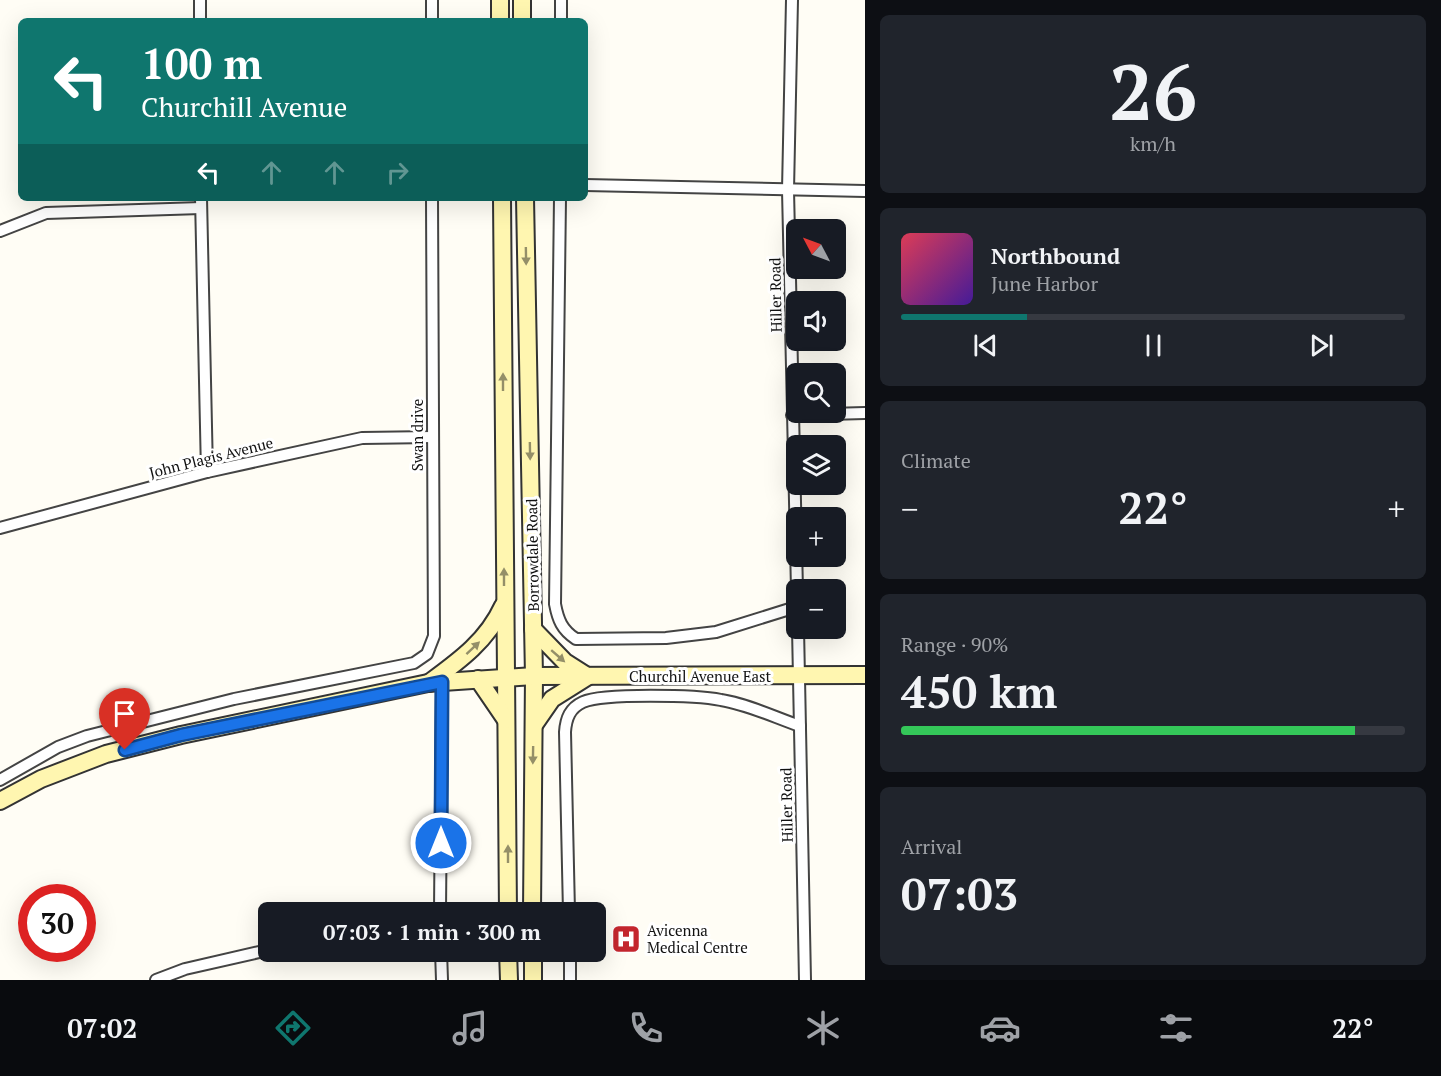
<!DOCTYPE html>
<meta charset="utf-8">
<style>
:root{--surface:#171b24;--page:#20242c;--text:#f1f3f6;--muted:#9ea1a6;--line:#363941;--accent:#0f766e}
body{margin:0;font-family:"PT Serif",serif;background:var(--page);color:var(--text);height:100vh;display:flex;flex-direction:column;font-size:22px;white-space:nowrap}
*{box-sizing:border-box;margin:0}
p{font-size:20px;color:var(--muted)}
.icon{flex:none;width:33px;height:33px;fill:none;stroke:currentColor;stroke-width:2;stroke-linecap:round;stroke-linejoin:round}
.map{position:relative;flex:1;overflow:hidden}
.details{display:flex;flex-direction:column;gap:15px;padding:15px;background:#0d0f14;width:576px}
.details>*{flex:none}
.guide{position:absolute;left:18px;top:18px;width:570px;height:183px;border-radius:9px;box-shadow:0 6px 24px #0002;background:#0f766e;color:#fff;overflow:hidden}
.needle{width:39px;rotate:311deg}
.buttons{position:absolute;left:786px;top:219px;display:grid;gap:12px}
.buttons a{display:grid;place-items:center;width:60px;height:60px;border-radius:9px;background:var(--surface);box-shadow:0 6px 24px #0002;font-size:30px}
.speed{position:absolute;left:18px;top:884px;display:flex;gap:12px;font-size:30px;font-weight:700;text-align:center}
.speed>*{display:grid;place-content:center;width:78px;height:78px;border-radius:50%;background:var(--surface);box-shadow:0 6px 24px #0002;line-height:1}
.speed .limit{border:9px solid #d22;background:#fff;color:#111}
.pin{position:absolute;display:grid;place-items:center;width:51px;height:51px;color:#fff;margin:-62px -26px;border-radius:50% 50% 50% 0;rotate:-45deg;box-shadow:0 0 6px #0007}
.pin .icon{rotate:45deg}
.me{position:absolute;width:66px;margin:-33px;rotate:0deg;stroke-linejoin:round;filter:drop-shadow(0 0 4px #0008)}
.turn{display:flex;align-items:center;gap:21px;height:126px;padding:0 24px;font-size:27px}
.turn .icon{width:78px;height:78px;stroke-width:2.5}
.turn b{display:block;font-size:42px;line-height:51px}
.lanes{display:flex;align-items:center;height:57px;padding:0 24px;background:#0003;justify-content:center;gap:30px;direction:ltr}
.lanes .off{opacity:.35}
.big{font-size:45px;font-weight:800;line-height:1.1}
.details .card{flex:1;display:flex;flex-direction:column;justify-content:center;gap:9px;min-width:0;padding:0 21px;border-radius:9px;background:var(--page)}
.details .dial{align-items:center;gap:0}
.dial b{font-size:78px;line-height:1}
.song{display:flex;align-items:center;gap:18px}
.cover{width:72px;height:72px;border-radius:9px;background:linear-gradient(135deg,hsl(350 70% 55%),hsl(260 70% 35%))}
.played{height:6px;border-radius:3px;background:linear-gradient(90deg,var(--accent) 25%,var(--line) 25%)}
.keys{display:flex;justify-content:space-around;direction:ltr}
.heat{display:flex;justify-content:space-between;align-items:center;font-size:33px;direction:ltr}
.charge{height:9px;border-radius:4px;background:linear-gradient(90deg,#34c759 90%,var(--line) 0)}
.trip{position:absolute;left:258px;top:902px;width:348px;height:60px;border-radius:9px;background:var(--surface);box-shadow:0 6px 24px #0002;font-weight:800;line-height:60px;text-align:center}
.tabs{display:flex;height:96px;justify-content:space-around;align-items:center;background:#090b0e;color:var(--muted)}
.tabs .icon{width:42px;height:42px}
.tabs .current{color:var(--accent)}
.tabs b{font-size:27px;color:var(--text)}
main{display:flex;flex:1;min-height:0}
.map>svg:first-child{display:block}
.lines{fill:none;stroke-linecap:round;stroke-linejoin:round}
.minor-casing{stroke:#444;stroke-width:14}
.secondary-casing{stroke:#333;stroke-width:20}
.minor{stroke:#fff;stroke-width:10}
.secondary{stroke:#fff6b0;stroke-width:16}
.oneway{fill:#948f68}
.route-casing{stroke:#114b97;stroke-width:15}
.route{stroke:#1a73e8;stroke-width:10}
.labels{text-anchor:middle;dominant-baseline:central;stroke-width:6;stroke-linejoin:round;paint-order:stroke}
.street-label{font-size:15px;fill:#111;stroke:#fff}
.poi-label{font-size:15px;fill:#111;stroke:#fff;text-anchor:start}
</style>
<main>
<div class="map">
<svg width="865" height="980" viewBox="0 0 865 980">
<rect width="100%" height="100%" fill="#fffdf5"/>
<g class="lines">
<!-- minor casing -->
<g class="minor-casing">
<g id="minor">
<path d="M200 0V21"/>
<path d="M792 0 788 190 797 590"/>
<path d="M432 21V0"/>
<path d="M561 21V0"/>
<path d="M585 185 865 191"/>
<path d="M201 198 207 472"/>
<path d="M560 198 555 604C558 620 562 630 576 639L666 638 716 632 796 607"/>
<path d="M0 231 46 213 201 208"/>
<path d="M792 415 865 413"/>
<path d="M0 528 207 472 362 438 432 437"/>
<path d="M798 628 805 980"/>
<path d="M0 780 58 747 87 736 234 699 414 663 427 654 434 636 432 198"/>
<path d="M440 912 442 682"/>
<path d="M569 912 565 732C566 718 570 708 583 702 603 693 697 695 721 700 747 704 774 717 800 726"/>
<path d="M441 951 442 980"/>
<path d="M570 951V980"/>
<path d="M156 980 185 969 268 950"/>
</g>
</g>
<!-- secondary casing -->
<g class="secondary-casing">
<g id="secondary">
<path d="M500 0V21"/>
<path d="M522 0V21"/>
<path d="M502 198 508 912"/>
<path d="M525 198 534 676 532 912"/>
<path d="M533 629 565 662 587 676"/>
<path d="M478 679 506 720"/>
<path d="M429 683C459 661 487 641 503 606"/>
<path d="M534 725 552 699 587 677"/>
<path d="M0 801 41 779 106 754 181 735 428 683 534 676 865 675"/>
<path d="M508 951 509 980"/>
<path d="M533 951V980"/>
</g>
</g>
<!-- minor -->
<use href="#minor" class="minor"/>
<!-- secondary -->
<use href="#secondary" class="secondary"/>
</g>
<!-- one-way arrows -->
<defs><path id="oneway-solid" d="M-6-.8H1V-3.2L6.5 0L1 3.2V.8H-6Z" transform="scale(1.5)"/></defs>
<g class="oneway">
<use href="#oneway-solid" transform="translate(526 256) rotate(89)"/>
<use href="#oneway-solid" transform="translate(503 382) rotate(-90)"/>
<use href="#oneway-solid" transform="translate(530 451) rotate(89)"/>
<use href="#oneway-solid" transform="translate(504 577) rotate(-90)"/>
<use href="#oneway-solid" transform="translate(473 648) rotate(-43)"/>
<use href="#oneway-solid" transform="translate(558 656) rotate(41)"/>
<use href="#oneway-solid" transform="translate(533 755) rotate(91)"/>
<use href="#oneway-solid" transform="translate(508 854) rotate(-90)"/>
</g>
<g class="lines">
<!-- route casing -->
<g class="route-casing">
<path id="route" d="M125 750 181 735 442 682 441 843"/>
</g>
<!-- route -->
<use href="#route" class="route"/>
</g>
<!-- icons -->
<defs>
<g id="hospital-square" transform="scale(1.5)"><rect x="-9" y="-9" width="18" height="18" rx="4" fill="#c4262e" stroke="#fff"/><path d="M-5-5h3v3.5h4V-5h3V5h-3V1.5h-4V5h-3Z" fill="#fff"/></g>
</defs>
<g fill-rule="evenodd">
<use href="#hospital-square" x="626" y="939"/>
</g>
<g class="labels">
<!-- street labels -->
<g class="street-label">
<text transform="translate(775 295) rotate(-91)">Hiller Road</text>
<text transform="translate(417 435) rotate(-90)">Swan drive</text>
<text transform="translate(211 457) rotate(-14)">John Plagis Avenue</text>
<text transform="translate(532 555) rotate(-91)">Borrowdale Road</text>
<text x="700" y="676">Churchil Avenue East</text>
<text transform="translate(786 805) rotate(-91)">Hiller Road</text>
</g>
<!-- poi labels -->
<g class="poi-label">
<text x="647" y="930">Avicenna<tspan x="647" dy="17">Medical Centre</tspan></text>
</g>
</g>
</svg>
<div class="buttons">
<a><svg class="needle" viewBox="-14 -14 28 28"><path d="M0-13l5 13h-10z" fill="#e53935"/><path d="M0 13l5-13h-10z" fill="#9ea1a6"/></svg></a>
<a><svg class="icon" aria-label="sound" viewBox="0 0 24 24"><path d="M4 9h4l5-4v14l-5-4H4zM17 9q2 3 0 6"/></svg></a>
<a><svg class="icon" aria-label="search" viewBox="0 0 24 24"><circle cx="10" cy="10" r="6"/><path d="M15 15l6 6"/></svg></a>
<a><svg class="icon" aria-label="layers" viewBox="0 0 24 24"><path d="M12 4l9 5-9 5-9-5zM3 14l9 5 9-5"/></svg></a>
<a>+</a>
<a>−</a>
</div>
<div class="speed"><div class="limit">30</div></div>
<div class="pin" style="left:125px;top:750px;background:#d93025"><svg class="icon" aria-label="arrive" viewBox="0 0 24 24"><path d="M6 21V4h12l-3 4 3 4H6"/></svg></div>
<svg class="me" style="left:441px;top:843px" viewBox="-20 -20 40 40"><circle r="17" fill="#1a73e8" stroke="#fff" stroke-width="3"/><path d="M0-11L8 9 0 5-8 9z" fill="#fff"/></svg>
<div class="trip">07:03 · 1 min · 300 m</div>
<div class="guide">
<div class="turn"><svg class="icon" aria-label="left" viewBox="0 0 24 24"><path d="M17 20v-9H6M10 6l-5 5 5 5"/></svg><div><b>100 m</b>Churchill Avenue</div></div>
<div class="lanes"><svg class="icon" aria-label="left" viewBox="0 0 24 24"><path d="M17 20v-9H6M10 6l-5 5 5 5"/></svg><svg class="icon off" aria-label="ahead" viewBox="0 0 24 24"><path d="M12 20V5M6 11l6-6 6 6"/></svg><svg class="icon off" aria-label="ahead" viewBox="0 0 24 24"><path d="M12 20V5M6 11l6-6 6 6"/></svg><svg class="icon off" aria-label="right" viewBox="0 0 24 24"><path d="M7 20v-9h11M14 6l5 5-5 5"/></svg></div>
</div>
</div>
<section class="details">
<div class="card dial"><b>26</b><p>km/h</p></div>
<div class="card">
<div class="song"><i class="cover"></i><div><b>Northbound</b><p>June Harbor</p></div></div>
<div class="played"></div>
<div class="keys"><svg class="icon" aria-label="previous" viewBox="0 0 24 24"><path d="M18 5L8 12l10 7zM5 5v14"/></svg><svg class="icon" aria-label="pause" viewBox="0 0 24 24"><path d="M8 5v14M16 5v14"/></svg><svg class="icon" aria-label="next" viewBox="0 0 24 24"><path d="M6 5l10 7-10 7zM19 5v14"/></svg></div>
</div>
<div class="card"><p>Climate</p>
<div class="heat"><a>−</a><b class="big">22°</b><a>+</a></div>
</div>
<div class="card"><p>Range · 90%</p><b class="big">450 km</b><div class="charge"></div></div>
<div class="card"><p>Arrival</p><b class="big">07:03</b></div>
</section>
</main>
<nav class="tabs">
<b>07:02</b>
<svg class="icon current" aria-label="directions" viewBox="0 0 24 24"><path d="M12 3l9 9-9 9-9-9zM9 14v-3h6M13 9l2 2-2 2"/></svg>
<svg class="icon" aria-label="music" viewBox="0 0 24 24"><path d="M9 18V5l10-2v13"/><circle cx="6" cy="18" r="3"/><circle cx="16" cy="16" r="3"/></svg>
<svg class="icon" aria-label="phone" viewBox="0 0 24 24"><path d="M5 4h4l2 5-3 2q2 4 5 5l2-3 5 2v4C11 20 4 13 5 4z"/></svg>
<svg class="icon" aria-label="climate" viewBox="0 0 24 24"><path d="M12 3v18M4 7l16 10M4 17L20 7"/></svg>
<svg class="icon" aria-label="car" viewBox="0 0 24 24"><path d="M5 17H2v-5l4-1 3-4h7l3 4 3 1v5h-3M9 17h6M6 11h13"/><circle cx="7" cy="17" r="2"/><circle cx="17" cy="17" r="2"/></svg>
<svg class="icon" aria-label="filters" viewBox="0 0 24 24"><path d="M4 7h16M4 17h16"/><circle cx="9" cy="7" r="2"/><circle cx="15" cy="17" r="2"/></svg>
<b>22°</b>
</nav>
